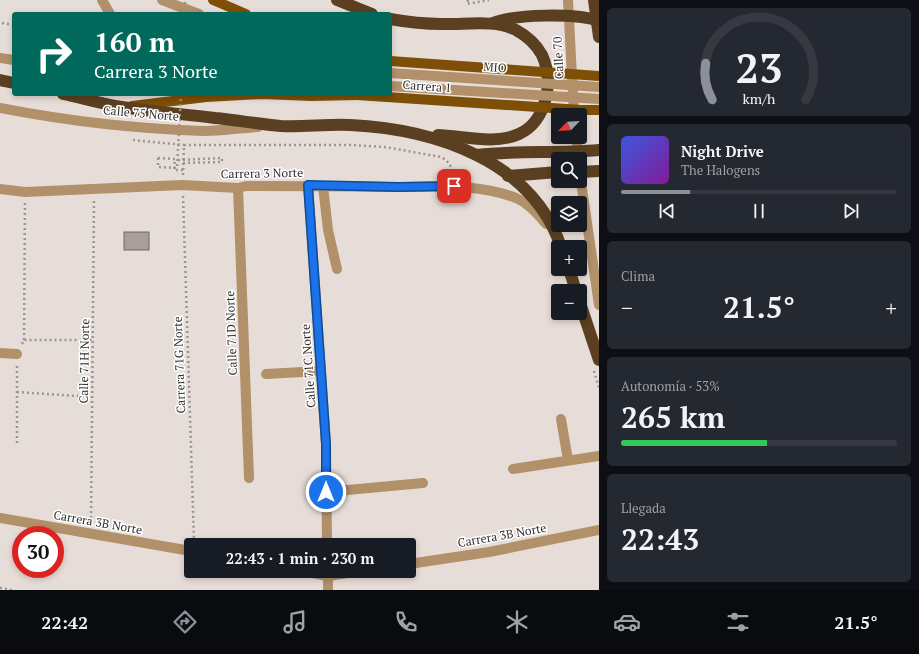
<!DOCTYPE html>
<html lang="es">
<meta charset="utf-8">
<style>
:root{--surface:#171b24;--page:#242831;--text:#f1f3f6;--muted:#9ea1a6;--line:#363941;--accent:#8c9099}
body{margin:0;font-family:"PT Serif",serif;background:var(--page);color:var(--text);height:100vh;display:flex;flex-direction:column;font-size:15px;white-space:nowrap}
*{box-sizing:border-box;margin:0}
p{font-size:13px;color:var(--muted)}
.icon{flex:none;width:22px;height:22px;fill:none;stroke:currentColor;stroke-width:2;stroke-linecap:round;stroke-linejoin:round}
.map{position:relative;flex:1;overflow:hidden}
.drawer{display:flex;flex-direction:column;gap:8px;padding:8px;background:#0d0f14;width:320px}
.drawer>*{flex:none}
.banner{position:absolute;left:12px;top:12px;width:380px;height:84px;border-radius:4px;box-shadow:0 2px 6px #0003;background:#00695c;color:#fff;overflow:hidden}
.needle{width:26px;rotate:245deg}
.controls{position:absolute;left:551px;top:108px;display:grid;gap:8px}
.controls a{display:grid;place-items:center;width:36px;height:36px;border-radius:4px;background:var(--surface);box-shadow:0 2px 6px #0003;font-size:20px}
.speed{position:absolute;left:12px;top:526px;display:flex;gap:8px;font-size:20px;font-weight:700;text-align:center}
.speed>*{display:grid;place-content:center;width:52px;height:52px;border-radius:50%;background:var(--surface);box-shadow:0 2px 6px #0003;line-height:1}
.speed .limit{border:6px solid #d22;background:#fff;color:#111}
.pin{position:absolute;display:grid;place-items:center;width:34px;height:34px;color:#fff;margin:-17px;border-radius:8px;box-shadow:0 2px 6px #0006}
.me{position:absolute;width:44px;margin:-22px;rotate:0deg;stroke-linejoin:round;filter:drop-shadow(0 0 3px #0008)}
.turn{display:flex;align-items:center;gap:14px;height:84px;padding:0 16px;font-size:18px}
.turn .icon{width:52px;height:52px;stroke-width:2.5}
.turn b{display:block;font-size:28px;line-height:34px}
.big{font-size:30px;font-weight:600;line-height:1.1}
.drawer .tile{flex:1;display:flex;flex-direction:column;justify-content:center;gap:6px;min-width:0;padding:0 14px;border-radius:6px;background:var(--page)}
.drawer .dial{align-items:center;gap:0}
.dial svg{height:104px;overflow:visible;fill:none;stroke:var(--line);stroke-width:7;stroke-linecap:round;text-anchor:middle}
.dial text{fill:var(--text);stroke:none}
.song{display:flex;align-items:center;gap:12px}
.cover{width:48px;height:48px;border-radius:6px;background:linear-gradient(135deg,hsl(230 70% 55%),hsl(290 70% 35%))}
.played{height:4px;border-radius:2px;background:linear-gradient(90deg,var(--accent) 25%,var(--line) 25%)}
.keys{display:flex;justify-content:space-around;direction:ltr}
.heat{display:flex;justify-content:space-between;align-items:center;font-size:22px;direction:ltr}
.charge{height:6px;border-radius:3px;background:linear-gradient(90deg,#34c759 53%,var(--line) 0)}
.trip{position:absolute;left:184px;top:538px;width:232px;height:40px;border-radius:4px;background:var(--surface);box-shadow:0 2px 6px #0003;font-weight:600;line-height:40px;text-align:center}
.tabs{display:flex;height:64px;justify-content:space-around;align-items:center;background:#090b0e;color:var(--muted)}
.tabs .icon{width:28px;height:28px}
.tabs .active{color:var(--accent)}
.tabs b{font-size:18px;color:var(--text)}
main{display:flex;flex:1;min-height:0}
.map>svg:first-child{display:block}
.building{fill:#a89e9a;stroke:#716864}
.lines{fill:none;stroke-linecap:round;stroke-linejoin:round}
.path{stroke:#9b9490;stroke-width:2.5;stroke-dasharray:2 3;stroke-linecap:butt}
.minor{stroke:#b1906a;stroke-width:10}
.major{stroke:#7d4f07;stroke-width:10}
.highway{stroke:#5a4021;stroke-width:12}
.path-bridge{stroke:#9b9490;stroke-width:2.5;stroke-dasharray:2 3;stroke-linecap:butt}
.minor-bridge{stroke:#b1906a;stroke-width:10}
.major-bridge{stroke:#7d4f07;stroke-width:10}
.route-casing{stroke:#114b97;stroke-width:10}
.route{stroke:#1a73e8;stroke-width:7}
.labels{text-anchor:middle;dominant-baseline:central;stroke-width:3;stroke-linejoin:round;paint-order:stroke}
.street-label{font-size:12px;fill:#332f2d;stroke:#fff}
</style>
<main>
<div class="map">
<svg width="599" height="590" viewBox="0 0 599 590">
<rect width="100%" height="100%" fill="#e7ddd8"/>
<!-- building -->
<rect class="building" x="124" y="232" width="25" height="18"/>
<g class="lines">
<!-- path -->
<g class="path">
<path d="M468 0 467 4 489 0"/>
<path d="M2 23 14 25"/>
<path d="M133 140 184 145"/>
<path d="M158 158 175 159 174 170H183"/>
<path d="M183 175 184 145H350L385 147 441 157C450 162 452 167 453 177"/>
<path d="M183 196 194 541"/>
<path d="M24 340 25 202"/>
<path d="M22 344 24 340H93"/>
<path d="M594 371 599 388"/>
<path d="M17 392 92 397"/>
<path d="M17 443V364"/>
<path d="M91 523 94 200"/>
<path d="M0 588 12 590"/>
</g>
<!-- minor -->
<g class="minor">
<path d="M102 0 110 14"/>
<path d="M162 0 199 14"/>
<path d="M568 0 574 115"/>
<path d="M0 58 14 60"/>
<path d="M0 108C67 121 135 129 204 131 222 131 240 128 258 127"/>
<path d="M576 137 579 159"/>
<path d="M580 175 599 305"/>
<path d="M308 185 326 444 327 545"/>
<path d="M323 186 328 230 337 269"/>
<path d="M238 188 249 478"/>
<path d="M0 189 25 192 182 185 238 188 246 186C296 186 345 186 395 187 436 187 477 183 516 198 528 203 538 214 546 224"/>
<path d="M0 353 17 354"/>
<path d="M266 374 321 371"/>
<path d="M561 419 568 460"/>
<path d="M513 469 599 456"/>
<path d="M326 492 423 483"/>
<path d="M0 518 191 551"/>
<path d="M409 564 489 552 599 530"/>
<path d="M302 571 328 576 361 571"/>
<path d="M328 590V571"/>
</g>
<!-- major -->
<g class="major">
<path d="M213 0 246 14"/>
<path d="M132 106 206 97 261 94 312 96 357 95"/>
<path d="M581 110H599"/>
</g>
<!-- highway -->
<g class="highway">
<path d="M337 0 372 14"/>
<path d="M594 0 599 37"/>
<path d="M390 19C407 22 424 24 441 24 465 25 494 19 516 30 527 36 536 44 542 55 554 81 547 121 519 134 495 145 463 136 438 135"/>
<path d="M493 23C515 14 576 13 599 21"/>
<path d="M0 80 14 83"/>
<path d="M63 94C82 98 102 104 122 107 152 112 184 114 215 118 236 120 259 124 281 126 304 127 327 124 350 125 434 129 532 160 561 247"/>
<path d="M477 155C518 150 559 154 599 150"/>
<path d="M580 172 599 171"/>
<path d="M508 176 558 172"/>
<path d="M569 269 576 291"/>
<path d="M580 303 599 360"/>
</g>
<!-- path-bridge -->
<g class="path-bridge">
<path d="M185 14V0"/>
<path d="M158 158V167L177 168 181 94"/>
<path d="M178 160 222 158V162L183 163"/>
</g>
<!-- minor-bridge -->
<g class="minor-bridge">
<path d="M390 73 599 87"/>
<path d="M390 86 599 99"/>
</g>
<!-- major-bridge -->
<g class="major-bridge">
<path d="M390 61 599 76"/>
<path d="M357 95 581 110"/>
</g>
</g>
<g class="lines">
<!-- route casing -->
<g class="route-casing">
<path id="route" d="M326 492V444L308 185 398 187 454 186"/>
</g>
<!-- route -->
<use href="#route" class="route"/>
</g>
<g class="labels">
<!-- street labels -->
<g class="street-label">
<text transform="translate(558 58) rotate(-93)">Calle 70</text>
<text transform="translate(495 67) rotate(4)">MIO</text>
<text transform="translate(427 86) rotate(4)">Carrera 1</text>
<text transform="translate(141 113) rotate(5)">Calle 75 Norte</text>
<text transform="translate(262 173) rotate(-1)">Carrera 3 Norte</text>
<text transform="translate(231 333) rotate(-92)">Calle 71D Norte</text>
<text transform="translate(84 361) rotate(-89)">Calle 71H Norte</text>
<text transform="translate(179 365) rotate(-92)">Carrera 71G Norte</text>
<text transform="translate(308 366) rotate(-94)">Calle 71C Norte</text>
<text transform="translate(98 522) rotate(10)">Carrera 3B Norte</text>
<text transform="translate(502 535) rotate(-10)">Carrera 3B Norte</text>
</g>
</g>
</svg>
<div class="controls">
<a><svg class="needle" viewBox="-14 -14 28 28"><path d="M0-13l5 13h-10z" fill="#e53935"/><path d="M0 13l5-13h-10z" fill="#9ea1a6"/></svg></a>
<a><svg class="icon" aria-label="search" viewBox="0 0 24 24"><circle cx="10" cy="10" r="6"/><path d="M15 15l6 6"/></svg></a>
<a><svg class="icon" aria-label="layers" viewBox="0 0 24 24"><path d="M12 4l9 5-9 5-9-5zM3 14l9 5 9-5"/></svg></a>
<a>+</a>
<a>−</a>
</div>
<div class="speed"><div class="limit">30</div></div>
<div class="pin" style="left:454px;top:186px;background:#d93025"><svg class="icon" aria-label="arrive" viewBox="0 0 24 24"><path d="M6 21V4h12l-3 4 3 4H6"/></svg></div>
<svg class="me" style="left:326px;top:492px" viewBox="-20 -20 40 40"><circle r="17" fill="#1a73e8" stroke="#fff" stroke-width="3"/><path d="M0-11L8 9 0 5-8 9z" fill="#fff"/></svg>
<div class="trip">22:43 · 1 min · 230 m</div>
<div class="banner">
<div class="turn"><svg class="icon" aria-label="right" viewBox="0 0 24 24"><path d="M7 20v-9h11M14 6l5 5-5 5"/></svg><div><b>160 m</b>Carrera 3 Norte</div></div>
</div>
</div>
<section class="drawer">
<div class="tile dial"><svg viewBox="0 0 100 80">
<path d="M14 69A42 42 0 1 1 86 69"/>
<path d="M14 69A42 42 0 0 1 9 41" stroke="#8c9099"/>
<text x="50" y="56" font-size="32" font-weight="700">23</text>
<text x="50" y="72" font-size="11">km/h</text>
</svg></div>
<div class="tile">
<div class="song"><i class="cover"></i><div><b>Night Drive</b><p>The Halogens</p></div></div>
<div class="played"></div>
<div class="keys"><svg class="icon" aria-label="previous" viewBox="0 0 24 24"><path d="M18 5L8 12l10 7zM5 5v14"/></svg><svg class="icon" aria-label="pause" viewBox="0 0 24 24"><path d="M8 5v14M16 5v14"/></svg><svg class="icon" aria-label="next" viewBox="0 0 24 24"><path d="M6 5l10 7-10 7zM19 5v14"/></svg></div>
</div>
<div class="tile"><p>Clima</p>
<div class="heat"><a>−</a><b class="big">21.5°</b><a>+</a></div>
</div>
<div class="tile"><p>Autonomía · 53%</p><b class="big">265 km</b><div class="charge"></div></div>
<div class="tile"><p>Llegada</p><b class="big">22:43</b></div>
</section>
</main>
<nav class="tabs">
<b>22:42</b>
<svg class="icon active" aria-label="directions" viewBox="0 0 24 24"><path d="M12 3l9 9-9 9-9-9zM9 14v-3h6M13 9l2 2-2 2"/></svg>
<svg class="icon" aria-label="music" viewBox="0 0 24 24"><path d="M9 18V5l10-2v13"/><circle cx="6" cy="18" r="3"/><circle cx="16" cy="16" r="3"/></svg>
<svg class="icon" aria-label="phone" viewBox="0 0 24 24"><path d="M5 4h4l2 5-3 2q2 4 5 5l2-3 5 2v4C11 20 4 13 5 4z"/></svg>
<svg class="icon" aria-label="climate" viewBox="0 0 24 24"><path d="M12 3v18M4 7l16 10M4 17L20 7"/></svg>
<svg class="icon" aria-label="car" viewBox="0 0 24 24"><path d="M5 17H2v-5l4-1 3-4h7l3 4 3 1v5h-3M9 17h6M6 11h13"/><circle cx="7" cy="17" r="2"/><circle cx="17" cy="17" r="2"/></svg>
<svg class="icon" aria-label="filters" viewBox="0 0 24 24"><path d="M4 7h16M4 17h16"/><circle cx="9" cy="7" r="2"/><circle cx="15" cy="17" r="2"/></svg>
<b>21.5°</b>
</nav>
